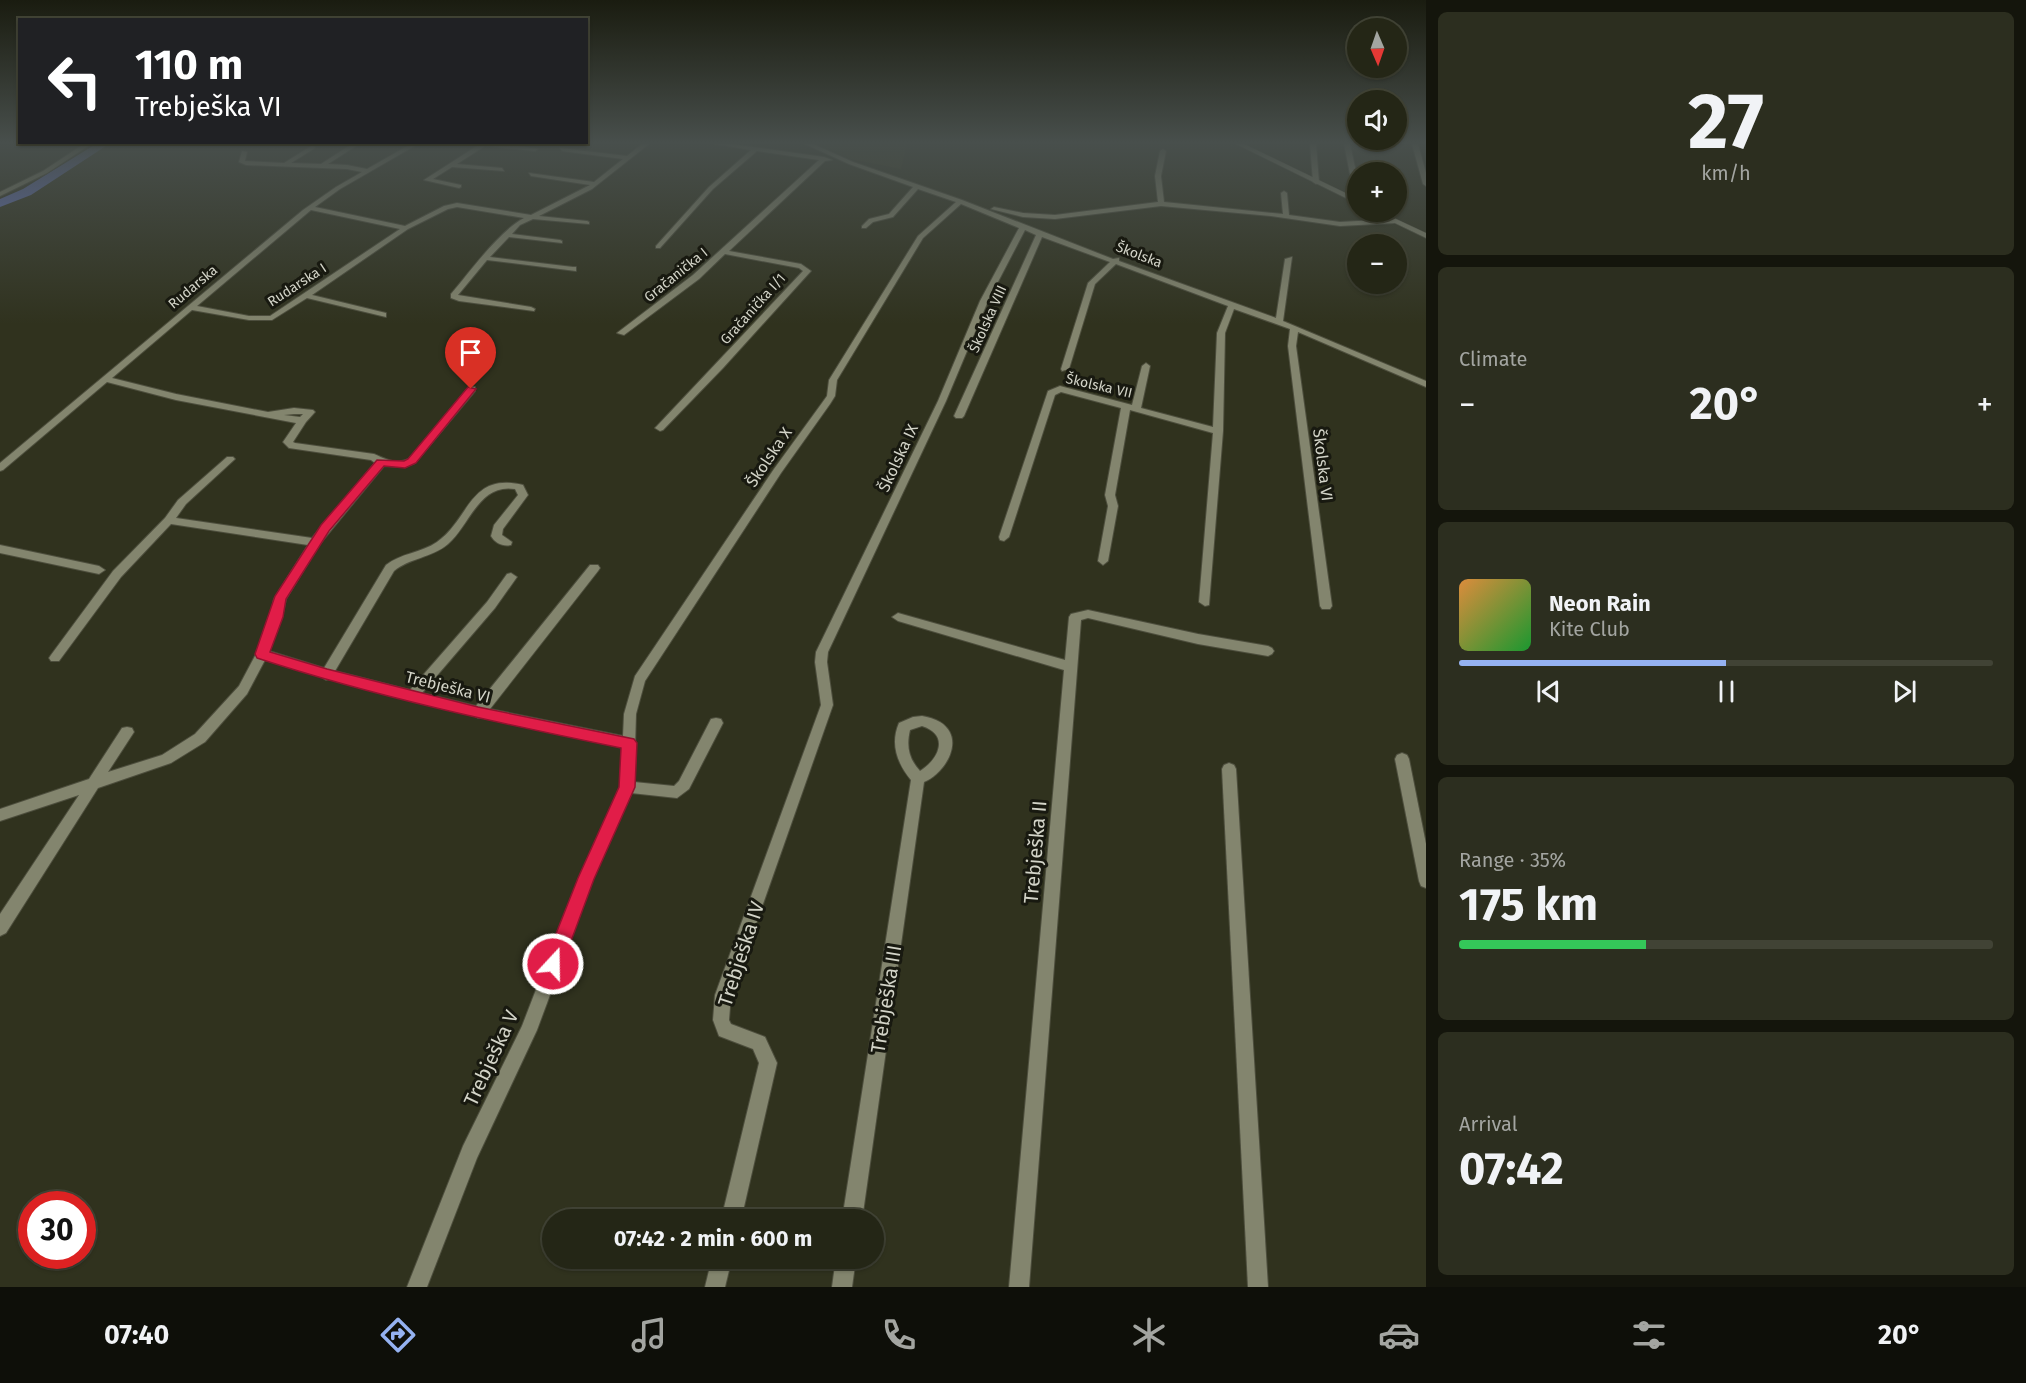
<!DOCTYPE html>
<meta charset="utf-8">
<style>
:root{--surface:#242616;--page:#2c2e1f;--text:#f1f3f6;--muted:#a3a5a1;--line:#414335;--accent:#95b2f1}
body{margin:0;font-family:"Fira Sans",sans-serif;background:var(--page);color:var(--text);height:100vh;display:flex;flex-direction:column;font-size:22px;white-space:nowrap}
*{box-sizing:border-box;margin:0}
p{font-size:20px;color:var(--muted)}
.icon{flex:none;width:33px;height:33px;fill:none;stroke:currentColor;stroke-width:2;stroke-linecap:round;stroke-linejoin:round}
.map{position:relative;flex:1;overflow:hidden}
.drawer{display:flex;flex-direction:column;gap:12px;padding:12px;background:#14150c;width:600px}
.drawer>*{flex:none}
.top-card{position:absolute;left:18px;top:18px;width:570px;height:126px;border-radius:0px;box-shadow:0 2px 4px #0004,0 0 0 2px var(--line);background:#202124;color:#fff;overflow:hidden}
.needle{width:39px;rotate:178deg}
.buttons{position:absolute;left:1347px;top:18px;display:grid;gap:12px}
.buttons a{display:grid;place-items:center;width:60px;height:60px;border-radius:50%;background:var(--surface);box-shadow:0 2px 4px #0004,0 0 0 2px var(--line);font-size:30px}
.speed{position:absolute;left:18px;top:1191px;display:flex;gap:12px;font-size:30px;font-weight:700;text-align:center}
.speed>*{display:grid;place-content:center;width:78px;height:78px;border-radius:50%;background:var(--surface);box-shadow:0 2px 4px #0004,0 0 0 2px var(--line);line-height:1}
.speed .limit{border:9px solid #d22;background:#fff;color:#111}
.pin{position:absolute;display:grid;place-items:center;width:51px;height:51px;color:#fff;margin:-62px -26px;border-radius:50% 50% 50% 0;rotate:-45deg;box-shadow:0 0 6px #0007}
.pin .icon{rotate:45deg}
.me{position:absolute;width:66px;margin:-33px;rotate:21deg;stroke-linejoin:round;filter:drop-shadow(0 0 4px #0008)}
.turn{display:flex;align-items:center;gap:21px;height:126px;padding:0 18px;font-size:27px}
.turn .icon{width:78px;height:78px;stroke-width:2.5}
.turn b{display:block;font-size:42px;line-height:51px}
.big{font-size:45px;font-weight:700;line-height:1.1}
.drawer .tile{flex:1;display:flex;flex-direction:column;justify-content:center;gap:9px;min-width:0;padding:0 21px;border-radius:9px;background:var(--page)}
.drawer .dial{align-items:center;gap:0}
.dial b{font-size:78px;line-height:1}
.song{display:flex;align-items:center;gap:18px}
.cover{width:72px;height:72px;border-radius:9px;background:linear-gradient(135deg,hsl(30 70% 55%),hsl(130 70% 35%))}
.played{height:6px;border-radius:3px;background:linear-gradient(90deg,var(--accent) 50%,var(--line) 50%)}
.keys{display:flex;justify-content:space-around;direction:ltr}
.heat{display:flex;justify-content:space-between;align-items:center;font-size:33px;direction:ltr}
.charge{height:9px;border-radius:4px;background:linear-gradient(90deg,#34c759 35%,var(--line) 0)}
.trip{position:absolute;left:542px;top:1209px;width:342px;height:60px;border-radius:30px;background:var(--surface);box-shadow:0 2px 4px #0004,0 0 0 2px var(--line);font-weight:700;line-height:60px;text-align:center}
.menu{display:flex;height:96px;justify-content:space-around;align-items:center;background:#0e0f09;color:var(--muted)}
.menu .icon{width:42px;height:42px}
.menu .active{color:var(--accent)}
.menu b{font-size:27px;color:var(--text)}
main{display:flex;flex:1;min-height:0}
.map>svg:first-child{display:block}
.built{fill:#3a3c21}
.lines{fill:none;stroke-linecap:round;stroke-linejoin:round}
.river{fill:#6373c3;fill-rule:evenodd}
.minor-casing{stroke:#4d4e3d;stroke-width:2}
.tertiary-casing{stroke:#4d4e3d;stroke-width:1}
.minor{fill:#83856e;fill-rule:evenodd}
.tertiary{fill:#83856e;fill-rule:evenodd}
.route{fill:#e11d48;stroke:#92132f;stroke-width:1.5}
.labels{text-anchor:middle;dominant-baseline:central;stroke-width:6;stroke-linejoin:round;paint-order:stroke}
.far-street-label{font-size:14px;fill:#d3d4c8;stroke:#181910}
.street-label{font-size:16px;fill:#d3d4c8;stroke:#181910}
.near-street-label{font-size:20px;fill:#d3d4c8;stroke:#181910}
</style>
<main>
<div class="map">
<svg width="1426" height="1287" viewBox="0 0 1426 1287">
<rect width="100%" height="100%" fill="#30321e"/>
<!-- built -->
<path class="built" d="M816 144H907L901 169 850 159Z"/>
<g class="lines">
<!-- river -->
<path class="river" d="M96 144H109L31 195 0 207V199L23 189Z"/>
<!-- minor casing -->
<g class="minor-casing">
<g id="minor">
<path d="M84 144H91L47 173 0 196V192L43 171Z"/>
<path d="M352 144H359L328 164 347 165 367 169 411 144H418L340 189 315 207 405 226 444 206 457 203 531 215 590 185 531 176 529 173 594 182 623 159 562 151 560 148 627 156 642 144H649L592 189 539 216 587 221 589 222V224L533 219 520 225 512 234 560 240 562 241V243L509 237 490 257 573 267H576V271L487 260 458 295 531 307 535 309 534 311 459 301 451 298V294C470 272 499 231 524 218L457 207 448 209 408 229 312 295 386 313V317L307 298 272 320H249L192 310 112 378 176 394 268 412 294 408 313 410 315 412 306 422 293 442 295 443 374 454C386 459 395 465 409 459L469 387H475V391L415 463 405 467 384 466 319 545 286 599 282 617 269 651 324 668 386 565C401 553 421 553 437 542 470 519 469 472 523 485L528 495 503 529 502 535 512 542 511 545C503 547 495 543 491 536L494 525 518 495 515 489C479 483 470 525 448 544 432 558 409 558 394 571L335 671 410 690 487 602 507 574 511 573 517 577 495 608 422 693 476 706 590 565H598L600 568 598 571 490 709 623 736 624 714 635 676 774 469 822 403 827 396 829 380 918 236 956 202 918 189 893 217 873 222 866 228H862V226L869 219 889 214 913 187 849 164 805 144H813L853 162 962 200 1113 259 1119 258V261L1276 318 1285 259 1292 257 1283 321 1426 381V387L1298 332 1296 346 1332 606 1330 609H1322L1320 606 1288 346 1290 329 1234 309 1225 333 1223 431 1209 605 1205 606 1199 602 1213 433 1130 410 1115 495 1118 506 1108 561 1103 565 1098 561 1108 506 1105 495 1121 408 1061 392 1055 395 1009 537 1004 541 1000 540 999 537 1048 391 1060 386 1132 405 1142 366 1146 363 1150 366 1141 408 1213 427 1217 333 1228 306 1116 264 1095 284 1069 369 1062 371 1061 369 1088 283 1110 262 1042 237 964 416 962 418H956L954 416 1036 235 1025 230 988 301 946 401 828 652 827 662 833 705 731 995 729 1020 731 1024 765 1037 777 1063 741 1220H721L759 1063 753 1049 719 1036 713 1020 715 995 821 705 815 662 816 652 938 401 980 301 1019 228 961 204 923 238 837 380 835 396 830 404 781 473 645 681 636 714 634 782 674 786 679 781 711 719 716 718 721 719 723 723 689 789 677 798 631 793 593 879 537 1030 477 1158 427 1287H407L463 1146 522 1026 579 878 620 787 622 747 481 717 478 718 473 715 329 679 326 680 320 676 265 660 247 694 205 742 171 763 98 788 6 933 0 936V914L79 795 0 821V809L89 779 122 728 127 727 132 728 134 732 108 772 162 755 195 734 239 686 256 654 270 617 274 599 308 545 171 524 121 577 59 661H51L49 658 51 655 113 571 165 518 178 500 227 457H233L235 459 186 504 176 518 312 538 375 463 371 460 289 448 283 442 296 423 176 400 107 382 3 470 0 471V463L303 210 336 187 362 172 347 169 246 165 239 162 242 151 247 152 245 161 284 163 313 145 315 148 291 163 321 164ZM311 210 400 229 270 316H249L197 306ZM294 414H303L300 417 284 415Z"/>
<path d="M480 144H504L538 149 535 151 485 146 457 164 502 168 504 171 452 167 433 179 461 185V187L459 188 424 180Z"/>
<path d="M715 144H731L824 157 832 160 825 161 729 251 801 264 811 271 723 368 663 430 660 431 655 428 657 426 803 271 799 268 725 254 699 279 624 335 617 333 693 275 819 160 757 151 713 189 660 248H656V246L709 187 751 150Z"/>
<path d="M1310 144H1316L1319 182 1316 184 1313 182Z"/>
<path d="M1344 144H1350L1358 181V201L1355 199Z"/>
<path d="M1412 144H1418L1426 173V186L1423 184Z"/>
<path d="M1163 149 1166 151 1161 176 1164 202 1283 214 1281 193 1284 191 1287 193 1289 215 1340 222 1395 219 1398 221 1395 223 1340 226 1271 216 1161 206 1055 219 1023 217 991 209 994 207 1023 213 1055 215 1158 202 1155 176 1160 151Z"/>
<path d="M0 545 99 566 105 570 99 574 0 553Z"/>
<path d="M1088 610 1198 634 1268 646 1272 648 1274 651 1272 654 1268 656 1198 644 1088 618 1081 620 1029 1287H1009L1064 670 898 621 892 617 898 613 1065 660 1069 617 1071 614Z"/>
<path d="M922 716C928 717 935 719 940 722 966 738 946 773 924 782L862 1220H842L911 780C897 763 890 744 899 723L913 717ZM922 726C950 735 939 759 920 771 909 759 906 747 910 730Z"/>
<path d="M1402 753 1407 755 1409 759 1426 844V888L1421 886 1419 881 1395 759 1397 755Z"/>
<path d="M1229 763 1234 765 1236 769 1268 1287H1248L1222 769 1224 765Z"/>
<path d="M712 1258H732L725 1287H705Z"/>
<path d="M836 1258H856L852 1287H832Z"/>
</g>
</g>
<!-- tertiary casing -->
<g class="tertiary-casing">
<g id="tertiary">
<path d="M1236 144H1244L1358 199V204Z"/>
<path d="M1372 212H1381L1426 233V238Z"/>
</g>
</g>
<!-- minor -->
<use href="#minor" class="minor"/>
<!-- tertiary -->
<use href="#tertiary" class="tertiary"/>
</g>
<!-- sky -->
<linearGradient id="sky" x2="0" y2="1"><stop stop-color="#1a1c10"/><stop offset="0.44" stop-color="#484f4c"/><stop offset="1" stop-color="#484f4c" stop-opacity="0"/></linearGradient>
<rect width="1426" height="324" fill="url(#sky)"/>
<!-- route -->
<path class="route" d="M468 387 476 389 416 463 405 468 384 466 329 531 286 599 283 617 270 652 327 669 478 707 634 739 637 743 635 787 594 879 560 971 553 974 547 971 544 964 578 878 619 787 621 748C498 723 376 697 257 658L255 654 275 596 321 525 377 460 404 461 408 459Z"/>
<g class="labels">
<!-- far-street labels -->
<g class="far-street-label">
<text transform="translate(1139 255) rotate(21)">Školska</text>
<text transform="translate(676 275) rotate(-39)">Gračanička I</text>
<text transform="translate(297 285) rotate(-33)">Rudarska I</text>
<text transform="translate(193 287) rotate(-40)">Rudarska</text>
<text transform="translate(753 309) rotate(-48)">Gračanička I/1</text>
<text transform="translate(988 319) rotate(-66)">Školska VIII</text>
<text transform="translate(1099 386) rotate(13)">Školska VII</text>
</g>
<!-- street labels -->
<g class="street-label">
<text transform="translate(769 457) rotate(-56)">Školska X</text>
<text transform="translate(898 458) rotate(-65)">Školska IX</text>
<text transform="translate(1323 465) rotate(83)">Školska VI</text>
<text transform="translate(448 687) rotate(14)">Trebješka VI</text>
</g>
<!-- near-street labels -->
<g class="near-street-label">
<text transform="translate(1035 852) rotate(-85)">Trebješka II</text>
<text transform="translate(741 954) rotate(-72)">Trebješka IV</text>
<text transform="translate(886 999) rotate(-81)">Trebješka III</text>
<text transform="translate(491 1058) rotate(-65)">Trebješka V</text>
</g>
</g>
</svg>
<div class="buttons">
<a><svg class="needle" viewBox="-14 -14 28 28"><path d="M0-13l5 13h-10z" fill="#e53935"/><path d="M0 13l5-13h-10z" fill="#a3a5a1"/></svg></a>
<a><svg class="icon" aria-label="sound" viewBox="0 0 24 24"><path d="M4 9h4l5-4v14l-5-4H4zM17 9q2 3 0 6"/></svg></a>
<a>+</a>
<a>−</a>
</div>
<div class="speed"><div class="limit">30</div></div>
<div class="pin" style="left:471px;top:389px;background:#d93025"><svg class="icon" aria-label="arrive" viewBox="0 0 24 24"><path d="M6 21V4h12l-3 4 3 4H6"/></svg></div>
<svg class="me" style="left:553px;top:964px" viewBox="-20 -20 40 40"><circle r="17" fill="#e11d48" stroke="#fff" stroke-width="3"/><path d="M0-11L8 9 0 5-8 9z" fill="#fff"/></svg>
<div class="trip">07:42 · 2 min · 600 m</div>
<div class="top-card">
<div class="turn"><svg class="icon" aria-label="left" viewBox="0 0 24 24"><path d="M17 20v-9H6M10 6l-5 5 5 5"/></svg><div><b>110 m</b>Trebješka VI</div></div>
</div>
</div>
<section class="drawer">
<div class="tile dial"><b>27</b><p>km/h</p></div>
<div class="tile"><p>Climate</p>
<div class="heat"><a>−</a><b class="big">20°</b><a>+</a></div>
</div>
<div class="tile">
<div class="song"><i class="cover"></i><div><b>Neon Rain</b><p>Kite Club</p></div></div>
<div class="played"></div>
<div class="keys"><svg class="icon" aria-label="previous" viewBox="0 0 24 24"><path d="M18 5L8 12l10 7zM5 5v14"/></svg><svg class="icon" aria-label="pause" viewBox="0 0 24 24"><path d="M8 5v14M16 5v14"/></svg><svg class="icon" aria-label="next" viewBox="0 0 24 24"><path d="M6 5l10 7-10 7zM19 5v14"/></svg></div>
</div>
<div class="tile"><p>Range · 35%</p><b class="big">175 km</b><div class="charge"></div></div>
<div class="tile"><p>Arrival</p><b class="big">07:42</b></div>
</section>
</main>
<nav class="menu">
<b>07:40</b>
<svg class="icon active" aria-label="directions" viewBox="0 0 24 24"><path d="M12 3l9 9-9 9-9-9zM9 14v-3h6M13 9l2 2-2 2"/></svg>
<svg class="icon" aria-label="music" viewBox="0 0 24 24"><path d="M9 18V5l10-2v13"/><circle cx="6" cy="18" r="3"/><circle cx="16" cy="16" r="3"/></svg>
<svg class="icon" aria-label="phone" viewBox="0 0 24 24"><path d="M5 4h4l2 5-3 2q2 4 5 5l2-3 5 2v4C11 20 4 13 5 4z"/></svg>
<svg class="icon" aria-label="climate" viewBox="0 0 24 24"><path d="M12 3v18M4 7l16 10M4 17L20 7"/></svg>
<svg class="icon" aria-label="car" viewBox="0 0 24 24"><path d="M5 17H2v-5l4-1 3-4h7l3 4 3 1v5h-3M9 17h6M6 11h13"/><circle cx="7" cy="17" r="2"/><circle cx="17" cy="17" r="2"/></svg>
<svg class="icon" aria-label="filters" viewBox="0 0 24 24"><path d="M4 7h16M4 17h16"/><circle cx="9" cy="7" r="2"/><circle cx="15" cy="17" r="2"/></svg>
<b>20°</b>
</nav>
